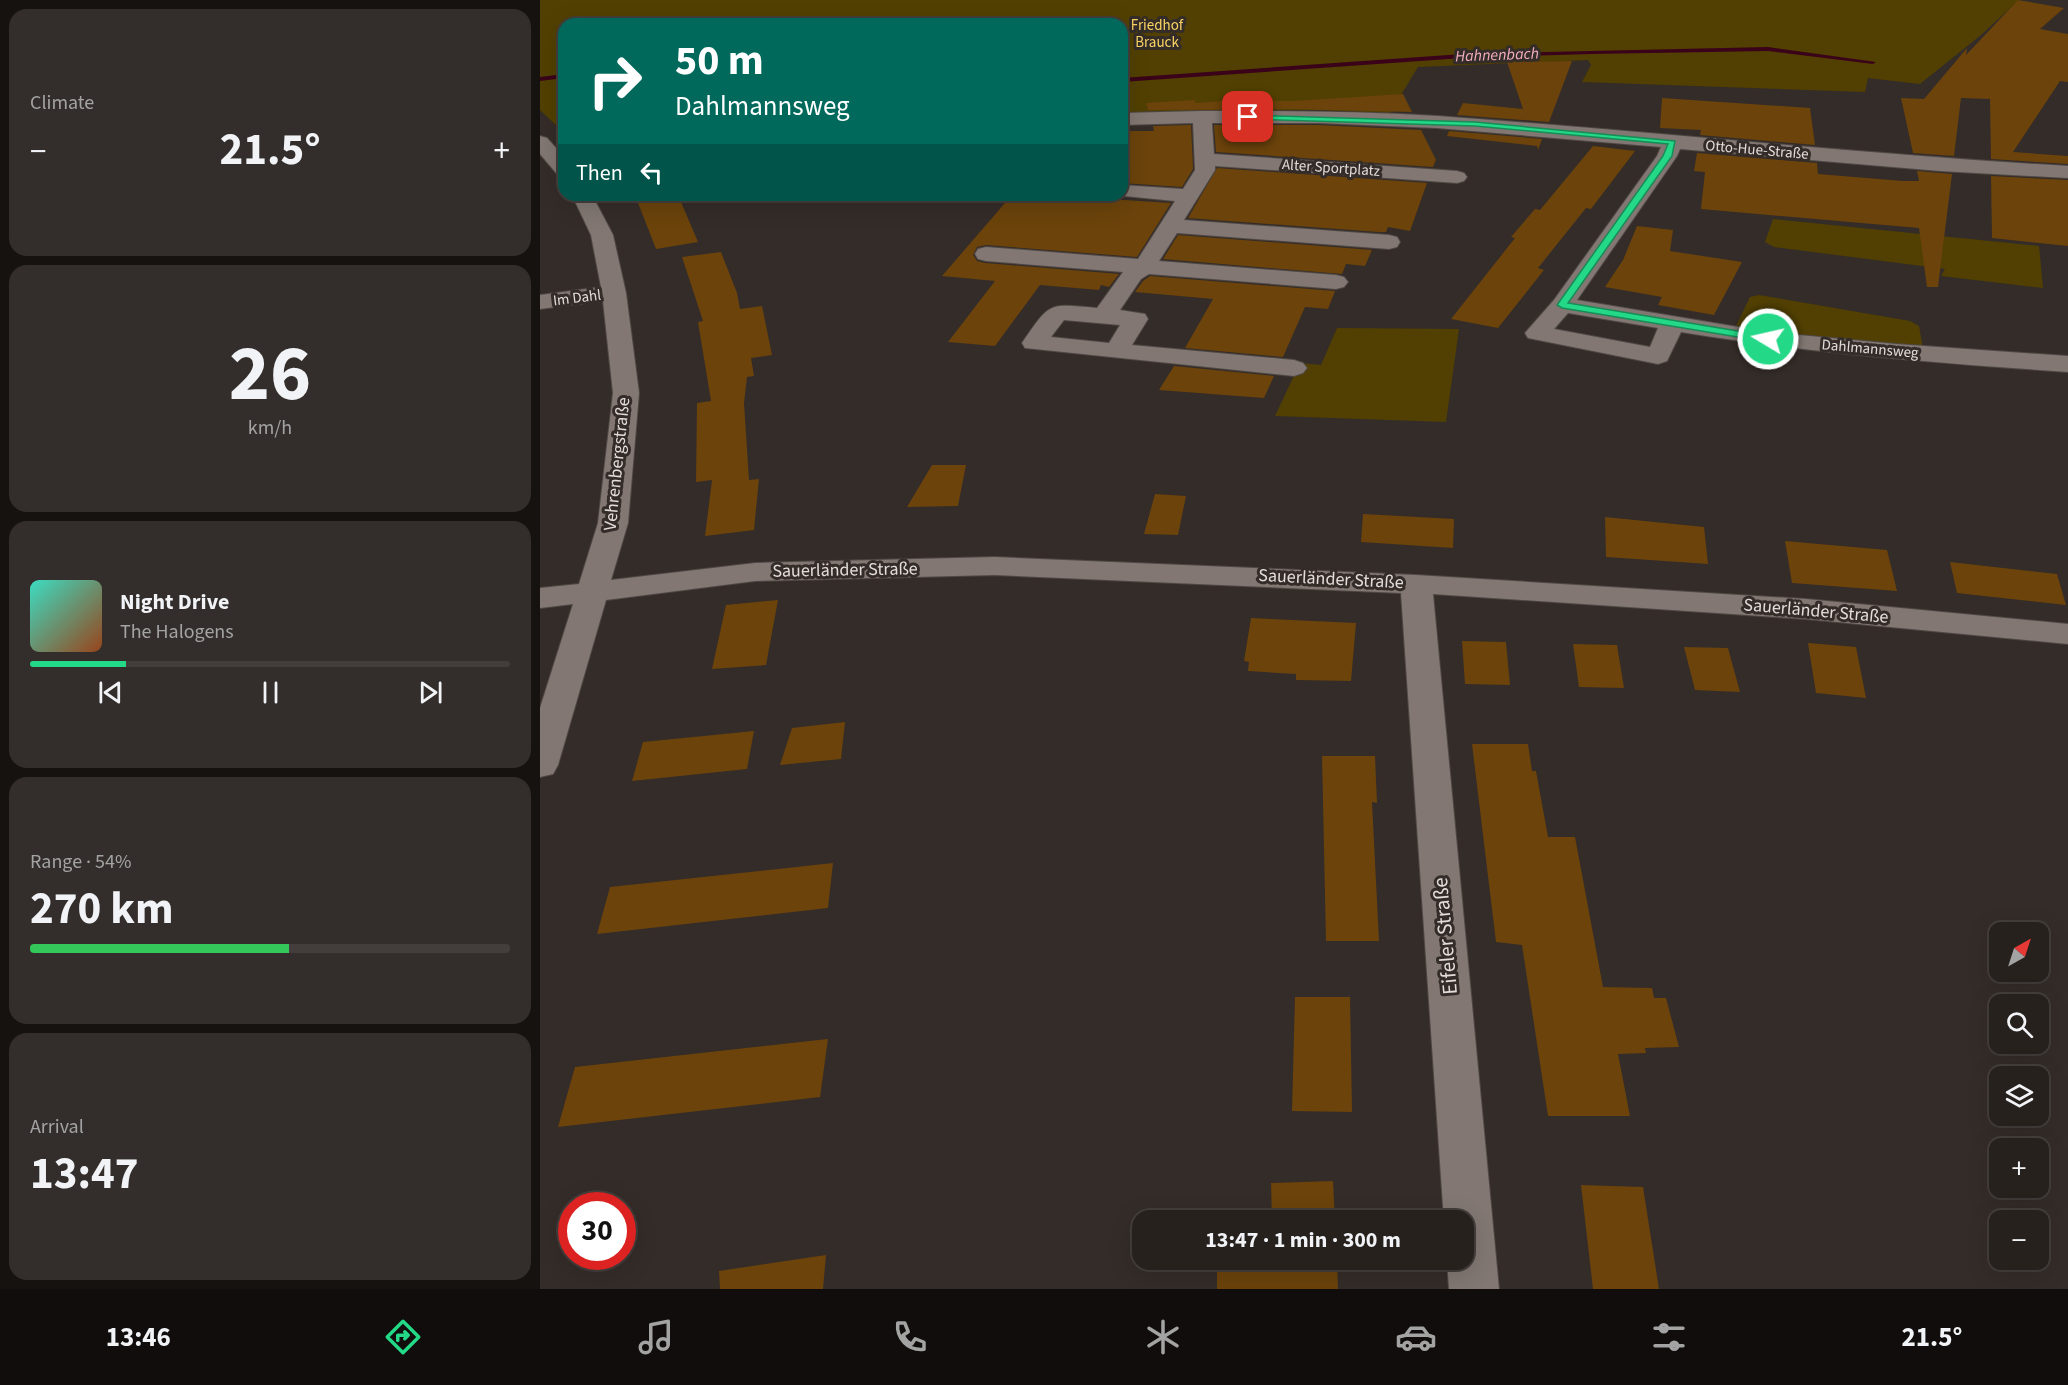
<!DOCTYPE html>
<meta charset="utf-8">
<style>
:root{--surface:#27211e;--page:#332e2b;--text:#f1f3f6;--muted:#a4a3a4;--line:#433e3c;--accent:#23d886}
body{margin:0;font-family:"Source Sans 3",sans-serif;background:var(--page);color:var(--text);height:100vh;display:flex;flex-direction:column;font-size:22px;white-space:nowrap}
*{box-sizing:border-box;margin:0}
p{font-size:20px;color:var(--muted)}
.icon{flex:none;width:33px;height:33px;fill:none;stroke:currentColor;stroke-width:2;stroke-linecap:round;stroke-linejoin:round}
.map{position:relative;flex:1;overflow:hidden}
.panel{display:flex;flex-direction:column;gap:9px;padding:9px;background:#151210;width:540px}
.panel>*{flex:none}
.banner{position:absolute;left:18px;top:18px;width:570px;height:183px;border-radius:18px;box-shadow:0 6px 24px #0002,0 0 0 2px var(--line);background:#00695c;color:#fff;overflow:hidden}
.needle{width:39px;rotate:39deg}
.buttons{position:absolute;left:1449px;top:922px;display:grid;gap:12px}
.buttons a{display:grid;place-items:center;width:60px;height:60px;border-radius:12px;background:var(--surface);box-shadow:0 6px 24px #0002,0 0 0 2px var(--line);font-size:30px}
.speed{position:absolute;left:18px;top:1192px;display:flex;gap:12px;font-size:30px;font-weight:700;text-align:center}
.speed>*{display:grid;place-content:center;width:78px;height:78px;border-radius:50%;background:var(--surface);box-shadow:0 6px 24px #0002,0 0 0 2px var(--line);line-height:1}
.speed .limit{border:9px solid #d22;background:#fff;color:#111}
.pin{position:absolute;display:grid;place-items:center;width:51px;height:51px;color:#fff;margin:-26px;border-radius:12px;box-shadow:0 3px 9px #0006}
.me{position:absolute;width:66px;margin:-33px;rotate:279deg;stroke-linejoin:round;filter:drop-shadow(0 0 4px #0008)}
.turn{display:flex;align-items:center;gap:21px;height:126px;padding:0 18px;font-size:27px}
.turn .icon{width:78px;height:78px;stroke-width:2.5}
.turn b{display:block;font-size:42px;line-height:51px}
.then{display:flex;align-items:center;height:57px;padding:0 18px;background:#0003;gap:12px;font-size:22px}
.big{font-size:45px;font-weight:700;line-height:1.1}
.panel .tile{flex:1;display:flex;flex-direction:column;justify-content:center;gap:9px;min-width:0;padding:0 21px;border-radius:18px;background:var(--page)}
.panel .dial{align-items:center;gap:0}
.dial b{font-size:78px;line-height:1}
.song{display:flex;align-items:center;gap:18px}
.cover{width:72px;height:72px;border-radius:9px;background:linear-gradient(135deg,hsl(170 70% 55%),hsl(20 70% 35%))}
.played{height:6px;border-radius:3px;background:linear-gradient(90deg,var(--accent) 20%,var(--line) 20%)}
.keys{display:flex;justify-content:space-around;direction:ltr}
.heat{display:flex;justify-content:space-between;align-items:center;font-size:33px;direction:ltr}
.charge{height:9px;border-radius:4px;background:linear-gradient(90deg,#34c759 54%,var(--line) 0)}
.trip{position:absolute;left:592px;top:1210px;width:342px;height:60px;border-radius:18px;background:var(--surface);box-shadow:0 6px 24px #0002,0 0 0 2px var(--line);font-weight:700;line-height:60px;text-align:center}
.dock{display:flex;height:96px;justify-content:space-around;align-items:center;background:#100d0c;color:var(--muted)}
.dock .icon{width:42px;height:42px}
.dock .active{color:var(--accent)}
.dock b{font-size:27px;color:var(--text)}
main{display:flex;flex:1;min-height:0}
.map>svg:first-child{display:block}
.green{fill:#514001}
.lines{fill:none;stroke-linecap:round;stroke-linejoin:round}
.stream{fill:#3a0319;fill-rule:evenodd}
.building{fill:#6b430b}
.minor-casing{stroke:#4f4845;stroke-width:2}
.minor{fill:#827772;fill-rule:evenodd}
.route{fill:#23d886;stroke:#178c57;stroke-width:1.5}
.labels{text-anchor:middle;dominant-baseline:central;stroke-width:6;stroke-linejoin:round;paint-order:stroke}
.far-park-label{font-size:15px;fill:#fad463;stroke:#342c28}
.far-street-label{font-size:15px;fill:#e2dcda;stroke:#342c28}
.far-water-label{font-size:16px;font-style:italic;fill:#f2adbe;stroke:#342c28}
.street-label{font-size:18px;fill:#e2dcda;stroke:#342c28}
.near-street-label{font-size:21px;fill:#e2dcda;stroke:#342c28}
</style>
<main>
<section class="panel">
<div class="tile"><p>Climate</p>
<div class="heat"><a>−</a><b class="big">21.5°</b><a>+</a></div>
</div>
<div class="tile dial"><b>26</b><p>km/h</p></div>
<div class="tile">
<div class="song"><i class="cover"></i><div><b>Night Drive</b><p>The Halogens</p></div></div>
<div class="played"></div>
<div class="keys"><svg class="icon" aria-label="previous" viewBox="0 0 24 24"><path d="M18 5L8 12l10 7zM5 5v14"/></svg><svg class="icon" aria-label="pause" viewBox="0 0 24 24"><path d="M8 5v14M16 5v14"/></svg><svg class="icon" aria-label="next" viewBox="0 0 24 24"><path d="M6 5l10 7-10 7zM19 5v14"/></svg></div>
</div>
<div class="tile"><p>Range · 54%</p><b class="big">270 km</b><div class="charge"></div></div>
<div class="tile"><p>Arrival</p><b class="big">13:47</b></div>
</section>
<div class="map">
<svg width="1528" height="1289" viewBox="0 0 1528 1289">
<rect width="100%" height="100%" fill="#342c28"/>
<!-- green -->
<g class="green">
<path d="M0 0H1479L1441 35 1380 84 1328 78 1325 92 1042 82 1051 65 1048 60 878 67 850 113 773 110 582 112V24H24V133L0 110Z"/>
<path d="M1233 219 1499 246 1503 288 1401 276 1405 269 1234 247 1225 242Z"/>
<path d="M1219 295 1370 321 1379 326 1383 348 1252 335 1196 326 1210 297Z"/>
<path d="M797 328 919 329 906 422 735 416 760 363 781 365Z"/>
</g>
<g class="lines">
<!-- stream -->
<g class="stream">
<path d="M1228 47 1336 62 1333 64 1228 51 1051 54 923 58 582 82V78L923 54Z"/>
<path d="M24 74V78L0 81V77Z"/>
</g>
</g>
<!-- building -->
<g class="building">
<path d="M1478 0 1524 8 1500 29 1528 34V82L1520 81 1473 152 1528 156V164L1451 159 1450 99 1421 98 1414 156 1373 153 1361 98 1384 99 1427 48 1426 55Z"/>
<path d="M1032 61 1009 122 917 115 923 103 983 109 967 62Z"/>
<path d="M863 94 872 112 751 109 608 110 606 103 654 100 656 103 714 99 716 101H754Z"/>
<path d="M1122 98 1270 108 1275 145 1160 135 1161 130 1120 128Z"/>
<path d="M651 125 653 169 642 187 582 183V131H614L613 126Z"/>
<path d="M674 125H778L881 130 896 160 893 167 676 152Z"/>
<path d="M909 131 1002 139 998 150 997 146 907 136Z"/>
<path d="M1053 146 1095 151 1051 209 1046 208 998 268 1004 270 958 328 911 319 975 238 971 237 995 209 1000 210Z"/>
<path d="M1157 153 1277 163 1278 174 1363 181H1379L1377 171 1412 174 1398 287H1387L1379 228 1161 209 1165 172 1154 171Z"/>
<path d="M677 168 887 183 870 231 848 227 846 232H839L648 218Z"/>
<path d="M1451 176 1528 180V246L1452 238Z"/>
<path d="M95 195H138L158 242 116 249Z"/>
<path d="M504 195 631 203 597 257 446 245 437 247 433 255 437 261 445 263 579 274 569 287 561 285 559 290 500 285 455 346 408 342 455 281 402 276 471 196 502 198Z"/>
<path d="M1097 226 1133 230 1130 251 1202 262 1174 315 1118 305 1122 297 1065 287 1083 260Z"/>
<path d="M638 235 832 250 825 266 806 264 802 274 623 259Z"/>
<path d="M181 252 197 293 200 309 222 306 232 355 211 358 214 376 207 377 204 403 209 480 219 479 214 530 165 536 172 480 156 482 157 403 171 401 158 322 163 321 142 257Z"/>
<path d="M610 276 795 291 788 309 765 307 743 357 645 348 673 299 595 292 603 281Z"/>
<path d="M634 366 734 376 724 398 619 390Z"/>
<path d="M392 465H426L418 506 367 507Z"/>
<path d="M615 494 646 496 638 535 604 534Z"/>
<path d="M823 514 914 519 913 548 821 542Z"/>
<path d="M1065 517 1164 527 1168 564 1066 557Z"/>
<path d="M1245 541 1347 550 1357 591 1252 583Z"/>
<path d="M1410 562 1517 574 1526 605 1417 593Z"/>
<path d="M238 600 226 665 172 669 186 605Z"/>
<path d="M711 618 816 623 811 681 756 680V674L708 671 709 662 704 661Z"/>
<path d="M922 641 966 642 970 685 925 684Z"/>
<path d="M1268 643 1316 647 1326 698 1276 693Z"/>
<path d="M1033 644 1077 645 1084 688 1039 687Z"/>
<path d="M1144 647 1188 648 1200 692 1155 690Z"/>
<path d="M305 722 301 759 240 765 252 728Z"/>
<path d="M214 731 207 769 92 781 103 742Z"/>
<path d="M932 744H988L992 771H996L1008 837H1035L1063 987 1112 988 1114 998H1126L1139 1047 1105 1048 1106 1053 1078 1054 1090 1116H1008L982 945 956 942Z"/>
<path d="M782 756H835L837 803 832 802 839 941H786Z"/>
<path d="M293 863 288 908 57 934 70 887Z"/>
<path d="M755 997H810L812 1112 752 1111Z"/>
<path d="M288 1039 280 1097 18 1127 35 1067Z"/>
<path d="M793 1181 795 1221H732L731 1183Z"/>
<path d="M1041 1185 1103 1187 1119 1289H1053Z"/>
<path d="M286 1255 283 1289H180L179 1271Z"/>
<path d="M677 1260H797L798 1289H677Z"/>
</g>
<g class="lines">
<!-- minor casing -->
<g class="minor-casing">
<g id="minor">
<path d="M662 111C741 111 820 111 898 116 1108 131 1318 154 1528 166V178L1400 171 1140 149 1137 156 1037 300 1228 332 1356 344 1528 356V372C1398 363 1269 353 1141 332L1127 361 1118 364 988 338 985 333 1014 300 1117 156 1121 147 897 128 778 123H672L674 154 917 171 924 173 927 177 924 181 917 183 675 166V170L644 220 849 235 857 237 860 242 857 247 849 249 637 233 619 261 796 275 804 277 808 282 804 287 796 289 609 274 601 279 580 310 605 314 608 319 592 345 754 360 763 363 767 368 763 373 754 376 485 348 482 343C511 301 508 304 557 308L583 272 446 261 438 259 435 254 438 249 446 247 598 259 635 201 574 195H582V185L643 189 655 170 653 123 582 125V113ZM1028 313 1118 328 1110 347 1014 329ZM524 320 580 325 569 343 511 337Z"/>
<path d="M0 136 7 138 24 157V176L17 174 0 154Z"/>
<path d="M32 195H52L73 235 86 293 99 393 88 523 71 580 215 563 455 557 876 575 1266 599 1528 624V644L1266 619 893 594 959 1289H909L907 1260H924V1221H904L861 593 455 575 215 581 66 600 18 765 13 774 0 777V708L33 604 0 608V588L39 584 58 523 73 393 63 301 0 309V295L61 287 51 235Z"/>
</g>
</g>
<!-- minor -->
<use href="#minor" class="minor"/>
</g>
<!-- route -->
<path class="route" d="M708 115 935 122 1135 141 1132 156 1028 303 1228 336 1233 339 1228 342 1022 308 1017 305 1123 156 1128 144 935 126 705 119V115Z"/>
<g class="labels">
<!-- far-park labels -->
<g class="far-park-label">
<text x="617" y="25">Friedhof<tspan x="617" dy="17">Brauck</tspan></text>
</g>
<!-- far-street labels -->
<g class="far-street-label">
<text transform="translate(1217 150) rotate(5)">Otto-Hue-Straße</text>
<text transform="translate(791 168) rotate(4)">Alter Sportplatz</text>
<text transform="translate(37 298) rotate(-7)">Im Dahl</text>
<text transform="translate(1330 349) rotate(5)">Dahlmannsweg</text>
</g>
<!-- far-water labels -->
<g class="far-water-label">
<text transform="translate(957 55) rotate(-2)">Hahnenbach</text>
</g>
<!-- street labels -->
<g class="street-label">
<text transform="translate(77 464) rotate(-84)">Vehrenbergstraße</text>
<text transform="translate(305 570) rotate(-1)">Sauerländer Straße</text>
<text transform="translate(791 579) rotate(3)">Sauerländer Straße</text>
<text transform="translate(1276 611) rotate(5)">Sauerländer Straße</text>
</g>
<!-- near-street labels -->
<g class="near-street-label">
<text transform="translate(905 936) rotate(-95)">Eifeler Straße</text>
</g>
</g>
</svg>
<div class="buttons">
<a><svg class="needle" viewBox="-14 -14 28 28"><path d="M0-13l5 13h-10z" fill="#e53935"/><path d="M0 13l5-13h-10z" fill="#a4a3a4"/></svg></a>
<a><svg class="icon" aria-label="search" viewBox="0 0 24 24"><circle cx="10" cy="10" r="6"/><path d="M15 15l6 6"/></svg></a>
<a><svg class="icon" aria-label="layers" viewBox="0 0 24 24"><path d="M12 4l9 5-9 5-9-5zM3 14l9 5 9-5"/></svg></a>
<a>+</a>
<a>−</a>
</div>
<div class="speed"><div class="limit">30</div></div>
<div class="pin" style="left:708px;top:117px;background:#d93025"><svg class="icon" aria-label="arrive" viewBox="0 0 24 24"><path d="M6 21V4h12l-3 4 3 4H6"/></svg></div>
<svg class="me" style="left:1228px;top:339px" viewBox="-20 -20 40 40"><circle r="17" fill="#23d886" stroke="#fff" stroke-width="3"/><path d="M0-11L8 9 0 5-8 9z" fill="#fff"/></svg>
<div class="trip">13:47 · 1 min · 300 m</div>
<div class="banner">
<div class="turn"><svg class="icon" aria-label="right" viewBox="0 0 24 24"><path d="M7 20v-9h11M14 6l5 5-5 5"/></svg><div><b>50 m</b>Dahlmannsweg</div></div>
<div class="then">Then<svg class="icon" aria-label="left" viewBox="0 0 24 24"><path d="M17 20v-9H6M10 6l-5 5 5 5"/></svg></div>
</div>
</div>
</main>
<nav class="dock">
<b>13:46</b>
<svg class="icon active" aria-label="directions" viewBox="0 0 24 24"><path d="M12 3l9 9-9 9-9-9zM9 14v-3h6M13 9l2 2-2 2"/></svg>
<svg class="icon" aria-label="music" viewBox="0 0 24 24"><path d="M9 18V5l10-2v13"/><circle cx="6" cy="18" r="3"/><circle cx="16" cy="16" r="3"/></svg>
<svg class="icon" aria-label="phone" viewBox="0 0 24 24"><path d="M5 4h4l2 5-3 2q2 4 5 5l2-3 5 2v4C11 20 4 13 5 4z"/></svg>
<svg class="icon" aria-label="climate" viewBox="0 0 24 24"><path d="M12 3v18M4 7l16 10M4 17L20 7"/></svg>
<svg class="icon" aria-label="car" viewBox="0 0 24 24"><path d="M5 17H2v-5l4-1 3-4h7l3 4 3 1v5h-3M9 17h6M6 11h13"/><circle cx="7" cy="17" r="2"/><circle cx="17" cy="17" r="2"/></svg>
<svg class="icon" aria-label="filters" viewBox="0 0 24 24"><path d="M4 7h16M4 17h16"/><circle cx="9" cy="7" r="2"/><circle cx="15" cy="17" r="2"/></svg>
<b>21.5°</b>
</nav>
